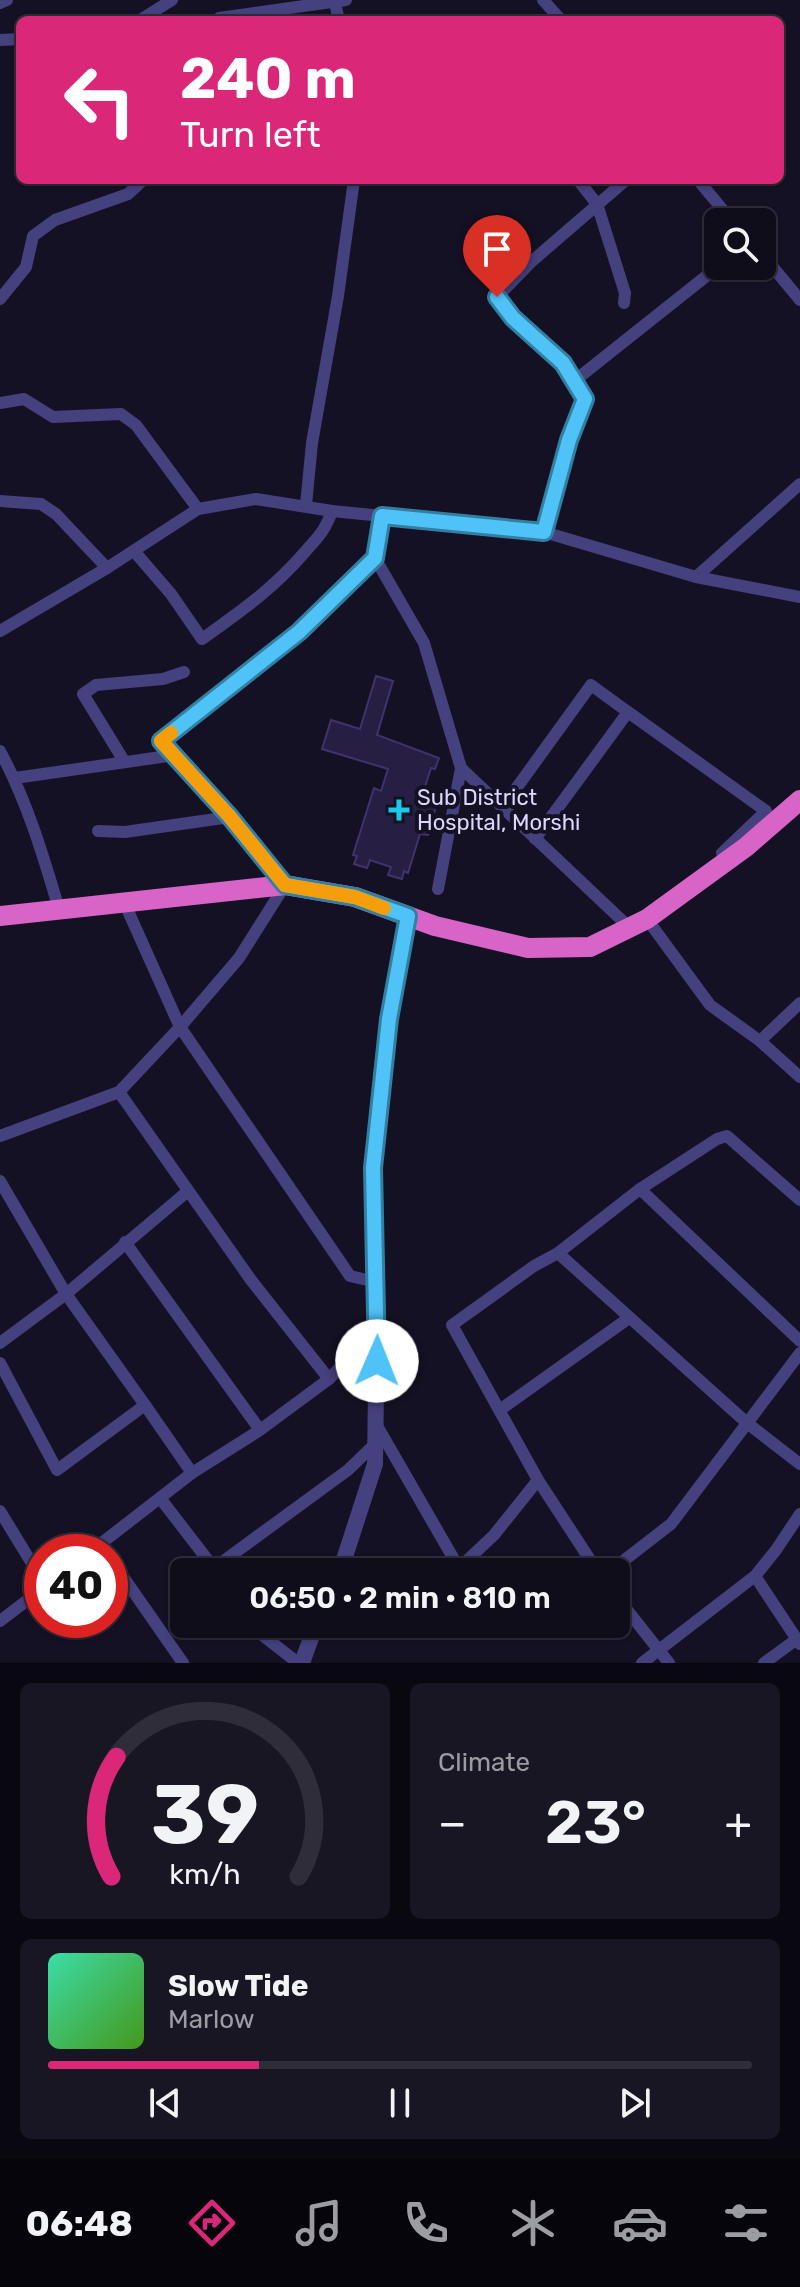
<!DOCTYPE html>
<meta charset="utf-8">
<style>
:root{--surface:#100d1b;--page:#191624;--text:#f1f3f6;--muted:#9c9ca3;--line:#302d3a;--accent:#db2777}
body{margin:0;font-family:Rubik,sans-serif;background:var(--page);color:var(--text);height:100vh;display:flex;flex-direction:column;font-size:30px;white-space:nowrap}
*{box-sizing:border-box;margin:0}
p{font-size:26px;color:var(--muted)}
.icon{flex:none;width:44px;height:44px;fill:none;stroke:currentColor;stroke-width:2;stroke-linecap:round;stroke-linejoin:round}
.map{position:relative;height:1663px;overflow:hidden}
.side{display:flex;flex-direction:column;gap:20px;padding:20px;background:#09070f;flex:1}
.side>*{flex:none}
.guide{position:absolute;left:16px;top:16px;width:768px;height:168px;border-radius:12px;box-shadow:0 2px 6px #0004,0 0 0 2px var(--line);background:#db2777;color:#fff;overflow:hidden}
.controls{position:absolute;left:704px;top:208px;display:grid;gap:16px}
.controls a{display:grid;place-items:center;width:72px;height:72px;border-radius:12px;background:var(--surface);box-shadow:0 2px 6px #0004,0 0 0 2px var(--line);font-size:40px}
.speed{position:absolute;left:24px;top:1534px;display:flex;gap:16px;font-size:40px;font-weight:700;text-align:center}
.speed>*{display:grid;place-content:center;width:104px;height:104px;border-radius:50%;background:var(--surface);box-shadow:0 2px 6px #0004,0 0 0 2px var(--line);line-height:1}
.speed .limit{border:12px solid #d22;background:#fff;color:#111}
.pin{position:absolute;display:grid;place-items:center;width:68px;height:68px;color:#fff;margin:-82px -34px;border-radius:50% 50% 50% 0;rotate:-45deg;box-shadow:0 0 8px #0007}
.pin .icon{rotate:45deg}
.me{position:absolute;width:88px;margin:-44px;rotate:1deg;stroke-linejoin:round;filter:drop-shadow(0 0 6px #0008)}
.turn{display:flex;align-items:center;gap:28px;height:168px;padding:0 32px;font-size:36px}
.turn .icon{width:104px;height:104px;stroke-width:2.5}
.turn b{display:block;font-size:56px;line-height:68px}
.big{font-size:60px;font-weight:600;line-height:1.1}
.side .widget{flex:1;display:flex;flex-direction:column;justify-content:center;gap:12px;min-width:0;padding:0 28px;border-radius:12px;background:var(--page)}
.side .dial{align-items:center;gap:0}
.dial svg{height:208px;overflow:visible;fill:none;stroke:var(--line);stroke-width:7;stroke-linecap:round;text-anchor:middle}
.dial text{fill:var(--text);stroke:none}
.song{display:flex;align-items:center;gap:24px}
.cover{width:96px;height:96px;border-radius:12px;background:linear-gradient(135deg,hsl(160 70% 55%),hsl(100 70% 35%))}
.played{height:8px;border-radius:4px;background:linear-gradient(90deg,var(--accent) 30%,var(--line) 30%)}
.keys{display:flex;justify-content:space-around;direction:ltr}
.heat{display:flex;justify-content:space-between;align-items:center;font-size:44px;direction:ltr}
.side .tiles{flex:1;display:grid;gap:20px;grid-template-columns:1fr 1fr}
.widget:last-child{grid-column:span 2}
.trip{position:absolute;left:170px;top:1558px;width:460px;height:80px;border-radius:12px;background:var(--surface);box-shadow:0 2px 6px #0004,0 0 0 2px var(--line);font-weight:600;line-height:80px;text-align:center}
.tabs{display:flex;height:128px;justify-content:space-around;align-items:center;background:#06050b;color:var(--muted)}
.tabs .icon{width:56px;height:56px}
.tabs .current{color:var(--accent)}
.tabs b{font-size:36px;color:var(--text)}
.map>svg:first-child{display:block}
.building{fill:#271f43;stroke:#40336d;stroke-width:2}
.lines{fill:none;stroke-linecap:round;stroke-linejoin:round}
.minor{stroke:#45407e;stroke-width:12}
.tertiary{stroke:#45407e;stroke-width:16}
.trunk{stroke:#d964c8;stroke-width:20}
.route-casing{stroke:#337fa1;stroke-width:20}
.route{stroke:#4fc3f7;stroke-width:14}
.slow{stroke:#f59e0b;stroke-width:14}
.poi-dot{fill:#16cce8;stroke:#151124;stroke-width:3}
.labels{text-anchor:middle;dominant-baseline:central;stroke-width:8;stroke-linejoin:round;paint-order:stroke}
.poi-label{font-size:22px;fill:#ddd7fb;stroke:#151124;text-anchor:start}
</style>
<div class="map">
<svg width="800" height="1663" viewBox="0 0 800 1663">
<rect width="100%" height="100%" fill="#151124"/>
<!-- building -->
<path class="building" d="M376 676 393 681 377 735 439 758 435 769 431 768 424 790 440 794 433 816V827L428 835 420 834 408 873 404 871 402 879 388 875 391 867 370 860 367 868 354 864 357 856 353 855 374 788 381 791 388 769 322 749 331 720 360 729Z"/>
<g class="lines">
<!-- minor -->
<g class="minor">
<path d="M543 0 561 20"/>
<path d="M0 3 7 0"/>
<path d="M335 3 339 20"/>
<path d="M219 18 346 0"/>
<path d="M140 20 172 0"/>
<path d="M0 40 20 39"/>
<path d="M578 180 597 204 625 293 624 303"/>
<path d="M698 180 733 222"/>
<path d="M718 234 711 241 718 248"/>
<path d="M762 254 800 300"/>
<path d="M0 299 26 267 33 236 55 220 128 194 143 180"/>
<path d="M573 382 719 266"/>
<path d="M0 403 24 399 53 417 121 414 136 425 198 509"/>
<path d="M0 501 41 504 56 514 107 568"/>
<path d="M306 505 312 443 338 296 354 180"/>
<path d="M382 516 375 558 424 643 461 768 438 889"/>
<path d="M544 532 569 440 585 399 563 363 513 318 497 297 531 262 626 180"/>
<path d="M134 551 171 594 202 639C240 612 274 588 304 553 318 537 325 531 332 511"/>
<path d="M696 577 800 484"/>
<path d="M0 631 107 568 198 509 256 499 332 511 544 532 696 577 800 597"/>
<path d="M628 712 766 811 722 853 727 861"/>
<path d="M0 751C27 801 43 855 59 909"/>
<path d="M175 755 161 741 299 632 375 558"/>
<path d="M124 761 83 694 96 685 163 679 184 672"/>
<path d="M461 768 630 928"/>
<path d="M15 778 175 755 230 817 125 832 98 831"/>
<path d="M502 808 591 685 628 712 535 839"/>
<path d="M230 817 285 885 239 958 180 1027 119 1092 251 1280 329 1379"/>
<path d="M124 902 180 1027 350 1276 376 1282"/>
<path d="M647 919 710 1005 760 1041 800 1077"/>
<path d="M760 1041 800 1003"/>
<path d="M0 1136 119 1092"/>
<path d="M0 1181 66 1294 145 1405"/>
<path d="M640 1189 800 1341"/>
<path d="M125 1242 260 1430"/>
<path d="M558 1253 747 1423 800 1464"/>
<path d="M0 1343 66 1294 188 1191"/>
<path d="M0 1363 57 1470 145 1405 192 1473"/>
<path d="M501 1409 629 1318"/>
<path d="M376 1424 459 1568 494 1535 538 1480 452 1325 534 1266 558 1253 640 1189 717 1139 727 1136 800 1200"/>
<path d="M538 1480 598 1572"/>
<path d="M160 1498 217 1572"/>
<path d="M0 1511 42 1580"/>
<path d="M90 1552 192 1473 260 1430 329 1379 377 1329"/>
<path d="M110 1558 183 1663"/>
<path d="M214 1568 348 1470 376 1443"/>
<path d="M609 1572 671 1524 800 1353"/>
<path d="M755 1576 800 1644"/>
<path d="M616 1596 669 1663"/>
<path d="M0 1621 42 1589"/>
<path d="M254 1624 261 1634 298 1663"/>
<path d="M537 1625 539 1624"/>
<path d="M642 1663 755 1576 776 1550 800 1514"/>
<path d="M764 1663 797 1639"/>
</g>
<!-- tertiary -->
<g class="tertiary">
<path d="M340 1572 375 1464 377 1314 373 1168 389 1019 408 916"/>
<path d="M302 1663 316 1624"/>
</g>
<!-- trunk -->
<path class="trunk" d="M0 916 285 885 355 897 435 926 528 948 590 947 647 919 746 847 800 800"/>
</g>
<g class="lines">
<!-- route casing -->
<g class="route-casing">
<path id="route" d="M377 1361 373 1168 389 1019 408 916 355 897 285 885 230 817 161 741 299 632 375 558 382 516 544 532 569 440 585 399 563 363 513 318 497 297"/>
</g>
<!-- route -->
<use href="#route" class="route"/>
<!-- slow -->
<path class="slow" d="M171 733 161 741 230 817 285 885 355 897 384 908"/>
</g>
<!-- markers -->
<path class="poi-dot" d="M395 798h8v8h8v8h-8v8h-8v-8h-8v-8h8z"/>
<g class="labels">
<!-- poi labels -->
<g class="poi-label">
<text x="417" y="797">Sub District<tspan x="417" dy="25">Hospital, Morshi</tspan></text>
</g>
</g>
</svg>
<div class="controls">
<a><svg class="icon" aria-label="search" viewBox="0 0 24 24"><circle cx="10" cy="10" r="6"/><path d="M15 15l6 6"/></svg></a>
</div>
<div class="speed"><div class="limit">40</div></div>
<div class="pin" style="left:497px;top:297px;background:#d93025"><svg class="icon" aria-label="arrive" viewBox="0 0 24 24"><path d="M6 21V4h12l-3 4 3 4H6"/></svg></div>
<svg class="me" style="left:377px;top:1361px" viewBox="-20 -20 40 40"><circle r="19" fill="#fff"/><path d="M0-13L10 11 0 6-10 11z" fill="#4fc3f7"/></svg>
<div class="trip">06:50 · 2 min · 810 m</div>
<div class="guide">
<div class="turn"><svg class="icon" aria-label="left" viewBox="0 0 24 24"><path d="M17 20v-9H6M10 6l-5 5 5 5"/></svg><div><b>240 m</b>Turn left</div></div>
</div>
</div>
<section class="side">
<div class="tiles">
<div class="widget dial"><svg viewBox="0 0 100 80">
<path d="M14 69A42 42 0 1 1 86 69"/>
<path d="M14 69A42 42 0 0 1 16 23" stroke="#db2777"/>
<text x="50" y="56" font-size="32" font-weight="700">39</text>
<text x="50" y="72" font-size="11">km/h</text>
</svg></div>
<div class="widget"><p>Climate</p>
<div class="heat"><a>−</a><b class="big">23°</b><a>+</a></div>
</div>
<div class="widget">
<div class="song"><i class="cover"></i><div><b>Slow Tide</b><p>Marlow</p></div></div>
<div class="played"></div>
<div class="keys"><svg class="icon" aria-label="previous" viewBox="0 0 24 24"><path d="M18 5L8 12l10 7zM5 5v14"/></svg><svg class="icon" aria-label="pause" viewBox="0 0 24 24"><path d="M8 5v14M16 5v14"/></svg><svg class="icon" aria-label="next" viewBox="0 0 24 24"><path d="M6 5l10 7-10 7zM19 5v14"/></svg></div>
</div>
</div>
</section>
<nav class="tabs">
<b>06:48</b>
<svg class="icon current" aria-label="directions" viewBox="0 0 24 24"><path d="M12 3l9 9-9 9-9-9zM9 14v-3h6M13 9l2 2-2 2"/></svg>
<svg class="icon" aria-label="music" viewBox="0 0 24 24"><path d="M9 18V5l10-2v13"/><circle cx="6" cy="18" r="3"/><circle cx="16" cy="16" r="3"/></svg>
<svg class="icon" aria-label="phone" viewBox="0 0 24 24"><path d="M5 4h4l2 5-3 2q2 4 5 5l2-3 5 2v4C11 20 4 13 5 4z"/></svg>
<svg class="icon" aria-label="climate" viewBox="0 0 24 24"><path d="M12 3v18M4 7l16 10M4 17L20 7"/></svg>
<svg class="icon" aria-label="car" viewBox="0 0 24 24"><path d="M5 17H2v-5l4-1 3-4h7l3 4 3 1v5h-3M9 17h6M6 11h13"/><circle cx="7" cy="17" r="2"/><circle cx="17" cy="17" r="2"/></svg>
<svg class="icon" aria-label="filters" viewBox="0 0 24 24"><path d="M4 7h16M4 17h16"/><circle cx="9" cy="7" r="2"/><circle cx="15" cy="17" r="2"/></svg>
</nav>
